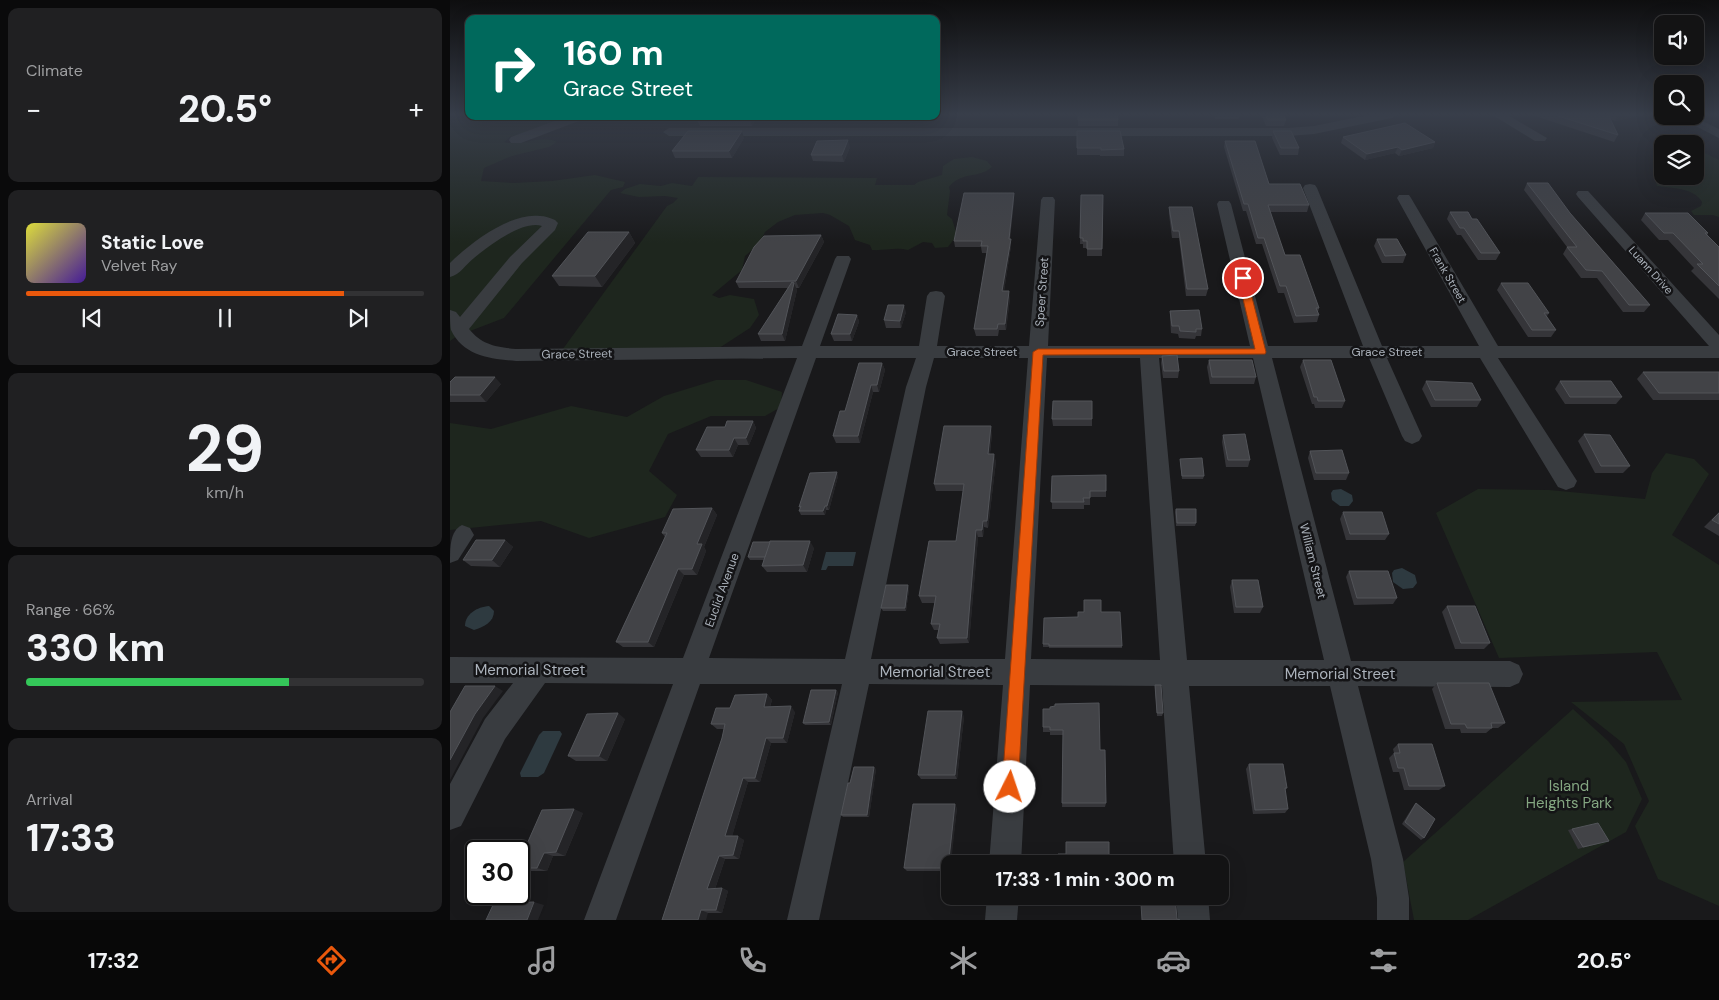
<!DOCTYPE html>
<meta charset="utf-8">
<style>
:root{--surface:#131314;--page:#202022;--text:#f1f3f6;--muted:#9d9ea0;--line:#323234;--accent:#ea580c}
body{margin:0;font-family:"DM Sans",sans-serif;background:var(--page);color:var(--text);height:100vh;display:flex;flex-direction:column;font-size:19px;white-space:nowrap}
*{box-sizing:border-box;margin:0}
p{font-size:16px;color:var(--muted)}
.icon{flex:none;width:28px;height:28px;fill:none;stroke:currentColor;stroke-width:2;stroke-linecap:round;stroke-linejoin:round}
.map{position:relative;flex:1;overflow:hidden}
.panel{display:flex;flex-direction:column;gap:8px;padding:8px;background:#0a0a0b;width:450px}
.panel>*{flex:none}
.hud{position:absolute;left:15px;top:15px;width:475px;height:105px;border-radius:10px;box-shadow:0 5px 20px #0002,0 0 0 1px var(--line);background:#00695c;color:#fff;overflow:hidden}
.controls{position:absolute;left:1204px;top:15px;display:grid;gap:10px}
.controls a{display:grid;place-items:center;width:50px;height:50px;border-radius:10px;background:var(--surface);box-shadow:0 5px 20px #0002,0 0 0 1px var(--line);font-size:25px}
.speed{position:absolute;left:15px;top:840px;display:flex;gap:10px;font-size:25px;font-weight:700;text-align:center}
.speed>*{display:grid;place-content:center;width:65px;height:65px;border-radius:50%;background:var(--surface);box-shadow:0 5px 20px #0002,0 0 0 1px var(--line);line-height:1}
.speed .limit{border:2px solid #111;border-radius:8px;background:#fff;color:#111}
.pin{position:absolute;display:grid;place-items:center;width:42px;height:42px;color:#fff;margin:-21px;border:2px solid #fff;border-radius:50%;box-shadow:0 1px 5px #0007}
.me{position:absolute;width:55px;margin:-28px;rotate:4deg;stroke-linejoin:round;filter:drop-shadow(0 0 4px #0008)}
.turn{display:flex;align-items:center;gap:18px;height:105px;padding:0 15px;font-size:22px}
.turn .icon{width:65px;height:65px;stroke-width:2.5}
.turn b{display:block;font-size:35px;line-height:42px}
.big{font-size:38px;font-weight:700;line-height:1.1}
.panel .tile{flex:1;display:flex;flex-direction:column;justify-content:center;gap:8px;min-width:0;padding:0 18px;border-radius:10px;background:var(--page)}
.panel .dial{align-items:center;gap:0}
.dial b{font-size:65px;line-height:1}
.song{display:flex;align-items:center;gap:15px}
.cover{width:60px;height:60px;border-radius:8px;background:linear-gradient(135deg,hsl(60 70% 55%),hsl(260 70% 35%))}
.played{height:5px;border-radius:2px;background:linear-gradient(90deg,var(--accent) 80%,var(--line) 80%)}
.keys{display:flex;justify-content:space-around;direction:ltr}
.heat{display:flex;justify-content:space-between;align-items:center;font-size:28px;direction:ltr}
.charge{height:8px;border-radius:4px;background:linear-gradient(90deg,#34c759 66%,var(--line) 0)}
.trip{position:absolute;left:491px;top:855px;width:288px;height:50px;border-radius:10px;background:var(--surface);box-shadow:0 5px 20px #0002,0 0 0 1px var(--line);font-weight:700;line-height:50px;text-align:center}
.dock{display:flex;height:80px;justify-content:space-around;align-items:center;background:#080808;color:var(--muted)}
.dock .icon{width:35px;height:35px}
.dock .current{color:var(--accent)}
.dock b{font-size:22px;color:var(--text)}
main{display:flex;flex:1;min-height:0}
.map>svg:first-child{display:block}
.green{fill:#1e261e}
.water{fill:#2e3a40}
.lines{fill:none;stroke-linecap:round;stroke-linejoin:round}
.minor{fill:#393c40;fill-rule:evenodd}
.wall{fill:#353539}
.shaded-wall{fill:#242427}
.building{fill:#424347;stroke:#525459}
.route{fill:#ea580c;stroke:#983908}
.labels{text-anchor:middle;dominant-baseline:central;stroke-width:5;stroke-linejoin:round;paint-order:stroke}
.far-street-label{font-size:11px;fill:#abb2bb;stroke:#141416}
.street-label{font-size:12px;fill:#abb2bb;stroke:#141416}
.near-street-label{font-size:15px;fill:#abb2bb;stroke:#141416}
.near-park-label{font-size:15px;fill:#84a681;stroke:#141416}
</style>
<main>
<section class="panel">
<div class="tile"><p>Climate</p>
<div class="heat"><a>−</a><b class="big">20.5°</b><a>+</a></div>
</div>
<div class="tile">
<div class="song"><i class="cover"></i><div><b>Static Love</b><p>Velvet Ray</p></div></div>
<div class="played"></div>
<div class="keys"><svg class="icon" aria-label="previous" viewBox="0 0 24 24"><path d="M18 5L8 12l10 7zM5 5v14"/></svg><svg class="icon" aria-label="pause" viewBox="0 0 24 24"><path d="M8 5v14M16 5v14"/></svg><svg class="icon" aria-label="next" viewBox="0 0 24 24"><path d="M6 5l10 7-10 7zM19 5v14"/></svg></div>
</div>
<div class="tile dial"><b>29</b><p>km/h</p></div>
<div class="tile"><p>Range · 66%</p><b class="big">330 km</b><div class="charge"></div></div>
<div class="tile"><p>Arrival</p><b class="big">17:33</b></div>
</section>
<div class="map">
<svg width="1269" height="920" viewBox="0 0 1269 920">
<rect width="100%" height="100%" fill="#19191b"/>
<!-- green -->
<g class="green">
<path d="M0 114H19V116H128L85 132 61 136 54 142C71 147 91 134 107 142L99 147 62 156 34 168 31 181 63 183 102 181 145 175 175 182 173 187 161 190 54 318 7 336 0 341Z"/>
<path d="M1245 148 1269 160V217L1263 215H1244L1241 211 1251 206 1252 202C1245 188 1221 188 1207 186L1206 183 1245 176Z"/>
<path d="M522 157 537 161 542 167C528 179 512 171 499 187L500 191 497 215 502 219 507 235 498 247 485 248 482 243 473 242 458 250C446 247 434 251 422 250L420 245 405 240 399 226 380 215 373 213 345 215 328 222 315 232 310 243 295 256 292 270 262 295 269 298 280 295 304 299 309 315 300 328 263 352 110 353 217 206 223 203 228 198 215 196 189 197 170 193 175 189 190 184 211 186 222 183 242 186 248 177 427 178 425 185H464L468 182 492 175 493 166 504 159Z"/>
<path d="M266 380H296L332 392 331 407 315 416H261L218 434 199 471 227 495 215 517 139 538 91 521 0 530V423L41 429 121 406 177 417 214 396Z"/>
<path d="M1216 453 1244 459 1259 474 1222 535 1269 565V906L1208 879 1185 826 1199 801 1174 744 1121 702 1232 700 1207 652 1049 658 986 513 1028 489 1099 490 1195 499 1202 473Z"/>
<path d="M1123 709 1158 741 1176 762 1192 799 1176 832 1018 920H964L953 862Z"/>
</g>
<!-- water -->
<g class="water">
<path d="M891 489 902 495 903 501 899 506H890L882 500 881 493 883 490Z"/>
<path d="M376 552H406L403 566H378L376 570H371Z"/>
<path d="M952 568 965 575 967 583 963 588 953 589 943 582 942 573 944 570Z"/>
<path d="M39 606 44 611C44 622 34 627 24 630L15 626C15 614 27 607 39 606Z"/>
<path d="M93 731H110L112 734 94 773 88 777H71L70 773 89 735Z"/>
</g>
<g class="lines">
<!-- minor -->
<g class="minor">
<path d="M923 114H948L942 118 864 134 838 136H219L213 132 219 128H838L864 126Z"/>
<path d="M1041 114H1056L1097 138 1095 141H1085Z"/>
<path d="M118 116H136L134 119 71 143H61L59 140 61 137Z"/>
<path d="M1226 116H1242L1269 129V138Z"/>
<path d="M860 184 865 185 867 188 932 346H1029L947 198 949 195H959L961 198 1048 346H1259L1128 197 1126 194 1128 191H1138L1269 335V358H1048L1127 481 1124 487 1116 490 1108 487 1030 358H937L972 436 969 441 962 444 955 441 952 436 919 358H822L901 661H1060L1069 665 1073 674 1069 683 1060 687 908 686 953 859 959 898V920H927V898L921 859 880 686H739L756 864H724L712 686 580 685 571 864H539L553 685 419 684 369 920H337L392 684H250L166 920H134L223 684 95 683 55 739 11 826 0 830V784L35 719 63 683H0V657L233 658 347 358 66 361C41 359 13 356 1 330 0 325 0 316 0 310L6 312 10 317 60 257 92 226C72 220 39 246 24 258 16 264 10 275 0 277V263C20 243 61 212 90 216 95 216 100 218 105 220L108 223 105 230 72 263 19 329C32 345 46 347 66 349L352 346 385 259 387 256H399L401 259 370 346H469L477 296 480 292 486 291 492 292 495 296 487 346H579L591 200 593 197H603L605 200 598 346H800L767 204 769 201H779L781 204 818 346H913L853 188 855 185ZM366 358H466L456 387 395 659 259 658ZM484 358H578L555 659H421L476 387ZM597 358H690L710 660 581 659ZM709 358H803L874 660H737Z"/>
<path d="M12 525 20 528 24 535 8 560 0 563C0 547 0 531 12 525Z"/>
<path d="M537 896H569L567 920H535Z"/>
<path d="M726 896H758L760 920H728Z"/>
</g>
</g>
<!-- wall -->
<g class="wall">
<path d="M628 114 668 120V126H628Z"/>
<path d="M764 114H790L789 119H765Z"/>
<path d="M811 114H833L836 120 834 126H816Z"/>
<path d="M1079 114H1197L1165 121 1160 119 1168 135 1164 142Z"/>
<path d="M250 116H308L302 126H250L247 120Z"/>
<path d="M627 131 674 149V156H650V155H627Z"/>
<path d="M823 131 849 148 848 155H830L822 138Z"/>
<path d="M893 137 985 142 983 148 949 156 945 153 915 160 891 143Z"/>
<path d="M294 138 282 158H225L222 151Z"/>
<path d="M775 141 819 184 859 205 857 212H820L835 255 869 308 868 312 869 315 867 322 844 323 834 293H828L812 244H806L796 211H793L774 147Z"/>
<path d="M400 147 394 162 363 161 361 155Z"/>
<path d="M1077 183 1120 213 1200 305 1194 312H1173L1147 278H1131L1113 254 1117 247 1074 190Z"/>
<path d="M631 195H653L652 256H637V248H633V244H630Z"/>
<path d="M564 200 560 239 561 246 554 291 560 298 556 330H549L548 336H526L524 329 537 253H532L531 247H505L504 241Z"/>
<path d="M719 207 758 289 756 296H736L729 238H722L719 214Z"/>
<path d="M1000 212 1050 253 1046 260H1028L1011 235H1007L997 219Z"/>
<path d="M1195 213 1258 233 1257 236 1269 247V299L1241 271 1244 268 1218 240H1209L1191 220Z"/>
<path d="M179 232 185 243 152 287 109 286 102 276Z"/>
<path d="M371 235 374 242 349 288H346L347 290 335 341H311L308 334 338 288H289L286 282Z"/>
<path d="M927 239 956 255 953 263H932L924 246Z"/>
<path d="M1051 283 1099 313 1097 316 1106 330 1101 337H1078L1047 290Z"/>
<path d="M720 311 752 329 751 336H746L745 339 729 338 728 334 721 333 720 318Z"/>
<path d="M456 312 451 328H436L434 320Z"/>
<path d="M407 315 409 322 402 341H384L381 334Z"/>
<path d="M712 356 729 371 728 378H713L711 363Z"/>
<path d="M759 360 806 377 804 384H760L757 367Z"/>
<path d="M853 360 895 401 892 408H865L864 404H862L850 367Z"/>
<path d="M432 363 435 370 429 392H423L410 443H386L383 436 395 411Z"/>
<path d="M1193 372H1269V400H1203L1187 379Z"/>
<path d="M976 381 1031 400 1027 407H981L972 389Z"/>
<path d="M1110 381 1172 397 1166 404H1115L1105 389Z"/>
<path d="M0 382 51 384 36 402H0Z"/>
<path d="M642 401V426H603L602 419Z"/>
<path d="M303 421 306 428 299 445H288L283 457H251L246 450 275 427Z"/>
<path d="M542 433 540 454 546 461 538 528 534 527 533 537H528L519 643 490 644 487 638 489 630H484L481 624 485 603H472L469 596 506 541 513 491H486L484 484Z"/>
<path d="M1134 434 1180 466 1173 473H1145L1128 441Z"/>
<path d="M773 435 800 460 798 467H776L772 442Z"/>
<path d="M860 451 899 473 896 480H864L858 458Z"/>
<path d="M730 459 754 476 753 479H732L730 462Z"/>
<path d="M388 476 379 510H376L375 515H351L349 511 350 508 349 507Z"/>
<path d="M602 476 656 491V497H640V505H634V509H602Z"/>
<path d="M262 508 267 515 254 547 256 551 247 575H234L204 647H173L166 642 215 537 212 533Z"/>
<path d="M726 509 746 523 745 526H726L725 512Z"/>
<path d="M893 512 939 534 935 540H896L890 519Z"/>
<path d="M1269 512V536L1254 527Z"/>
<path d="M55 540 63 547 50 567 21 566 13 560Z"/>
<path d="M364 548 357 572H317L312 566 314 560H300L298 557Z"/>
<path d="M899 571 947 598 943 604 904 605 896 577Z"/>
<path d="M782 580 813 607 810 613H784L780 587Z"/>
<path d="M459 589 456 611H433L431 608Z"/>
<path d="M997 606 1040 643 1034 649H1005L992 612Z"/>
<path d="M651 612 672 646V648H599V647H593V644L628 617Z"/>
<path d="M987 683 1055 723 1048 728H1042L1036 733H1011L1010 729H995L982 689Z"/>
<path d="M705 685 713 713 712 716H707L705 688Z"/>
<path d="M388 692 381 725H355L353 723Z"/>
<path d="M317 694 322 700 320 707 345 712 337 743H321L310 782H298L282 836 294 840 289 859H275L265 889 272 888 278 891 272 913H258L212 920 272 738 274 729H267L261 724 280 708Z"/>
<path d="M593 709 650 750 656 803 655 807H612L613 735H600V732H593Z"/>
<path d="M514 717 507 779H471L468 775Z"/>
<path d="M175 719 157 761H126L118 756Z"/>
<path d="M948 744 995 786 989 790H954L949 772H943L939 758 944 753 943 749Z"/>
<path d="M799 764 837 788 835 790 838 809 835 813 803 814 796 769Z"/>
<path d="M426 769 419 817H393L391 815Z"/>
<path d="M966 803 974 838 971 840 952 824 964 805Z"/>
<path d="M507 808 500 864V871H457L454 868Z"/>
<path d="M133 813 115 856H103L97 871H76L69 869V862Z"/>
<path d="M1122 829 1159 841 1128 849 1118 830Z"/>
</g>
<!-- shaded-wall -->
<g class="shaded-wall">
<path d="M1172 114H1197L1165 121 1168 115Z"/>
<path d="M302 116H308L302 126 300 120Z"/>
<path d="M292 131 294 138 282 158 279 151Z"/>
<path d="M398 140 400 147 394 162 392 155Z"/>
<path d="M985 142 983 148 949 156 952 150Z"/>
<path d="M948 147 945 153 915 160 917 154Z"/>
<path d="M564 193V200L559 246V239Z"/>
<path d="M179 232 185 243 152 287 145 276Z"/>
<path d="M371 235 374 242 349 288 346 281Z"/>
<path d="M561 239V246L553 298 552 291Z"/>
<path d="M344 283 347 290 335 341 332 334Z"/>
<path d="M559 291 560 298 556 330 555 324Z"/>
<path d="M454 305 456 312 451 328 450 321Z"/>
<path d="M407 315 409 322 402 341 400 334Z"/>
<path d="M432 363 435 370 429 392 427 385Z"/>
<path d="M45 377 51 384 36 402 30 395Z"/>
<path d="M421 385 423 392 410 443 408 436Z"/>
<path d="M303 421 306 428 299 445 296 438Z"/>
<path d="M541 426 542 433 539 461 538 454Z"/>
<path d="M284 438 288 445 283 457 279 450Z"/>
<path d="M544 454 546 461 538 528 537 521Z"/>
<path d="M387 472 388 476 379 510 377 506Z"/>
<path d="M375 506 376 510 375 515 373 511Z"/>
<path d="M262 508 267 515 254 547 256 551 247 575 242 569 247 544Z"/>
<path d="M533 521 534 527 533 537 532 530Z"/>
<path d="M526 530 528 537 519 643 517 638Z"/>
<path d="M55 540 63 547 50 567 42 560Z"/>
<path d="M360 541 364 548 357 572 353 565Z"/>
<path d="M228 569 234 575 204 647 198 642Z"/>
<path d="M458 585 459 589 456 611 455 608Z"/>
<path d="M45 686 53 691 33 718 0 780V760L25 714Z"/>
<path d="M386 690 388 692 381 725 379 722Z"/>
<path d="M317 694 322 700 318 712 314 707Z"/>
<path d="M341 706 345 712 337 743 333 738Z"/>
<path d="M512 711 514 717 507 779 505 775Z"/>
<path d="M168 713 175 719 157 761 149 756Z"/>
<path d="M316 738 321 743 310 782 305 778Z"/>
<path d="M424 767 426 769 419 817 417 815Z"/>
<path d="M293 778 298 782 281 840 275 836Z"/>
<path d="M505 804 507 808 501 864H500V870L498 868Z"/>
<path d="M124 809 133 813 115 856 106 852Z"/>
<path d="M288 836 294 840 289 859 283 855Z"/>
<path d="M94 853 103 856 97 871 87 868Z"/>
<path d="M269 856 275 859 264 892 257 889Z"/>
<path d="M272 888 278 891 272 913 266 910Z"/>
<path d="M84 902 94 905 88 920H77Z"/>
<path d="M251 910 258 913 256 920H248Z"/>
</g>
<!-- building -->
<g class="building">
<path d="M628 114H667L668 120H628Z"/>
<path d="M815 114H833L836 120H818Z"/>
<path d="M1102 114H1158L1168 135Z"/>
<path d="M250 116H302L300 120H247Z"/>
<path d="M955 123 985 142 952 150 948 147 917 154 893 137Z"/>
<path d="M238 131H292L279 151H222Z"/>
<path d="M627 131H670L674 149 651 150V148H627Z"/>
<path d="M823 131H841L849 148H831Z"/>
<path d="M398 140 392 155H361L367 141Z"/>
<path d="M775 141H805L819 184H850L859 205H818L835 255H850L869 308H866L869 315 846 316 836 286H830L814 238H808L798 204H794Z"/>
<path d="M1077 183H1098L1120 213 1200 305H1179L1152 271 1136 270 1117 247H1127Z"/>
<path d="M514 193H564L559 239H561L552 291H559L555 324H548L547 329H524L538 246H531L532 241H504Z"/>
<path d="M631 195H653L652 249H637V241H633V238H630Z"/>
<path d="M719 207H742L758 289H737L729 231H723Z"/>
<path d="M1000 212H1018L1022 219H1027L1050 253H1031L1014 228H1010Z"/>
<path d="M1195 213H1238L1258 233H1255L1269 247V286L1247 264H1253L1223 233H1214Z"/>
<path d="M138 232H179L145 276H102Z"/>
<path d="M371 235 346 281 286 282 304 247 314 236Z"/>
<path d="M927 239H947L956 255 935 256Z"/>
<path d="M342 282 344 283 332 334H308Z"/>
<path d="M1051 283H1078L1099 313H1094L1106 330H1082Z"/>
<path d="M438 305H454L450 321 434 320Z"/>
<path d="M749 310 752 329H746V332L730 331 729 326H722L720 311Z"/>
<path d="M388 314 407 315 400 334H381Z"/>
<path d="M727 355 729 371H714L712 356Z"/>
<path d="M759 360H802L806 377H762Z"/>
<path d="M853 360H881L895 401H868L867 397H864Z"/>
<path d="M409 363H432L427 385H421L408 436H383L390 411H395Z"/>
<path d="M1193 372H1269V393H1209Z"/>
<path d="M5 377H45L30 395H0V382Z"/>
<path d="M976 381 1022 383 1031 400H985Z"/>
<path d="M1110 381H1161L1172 397H1120Z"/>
<path d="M603 401H642V419H602Z"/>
<path d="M277 421H303L296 438H284L279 450H246L257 427H275Z"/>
<path d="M494 426H541L538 454H544L537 521H533L532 530H526L517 638H487L490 624H481L486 596H469L479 541H506L514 484H484Z"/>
<path d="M795 434 800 460H778L773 435Z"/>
<path d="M1134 434 1160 435 1180 466H1151Z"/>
<path d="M892 450 899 473H866L860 451Z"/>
<path d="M752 458 754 476H732L730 459Z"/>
<path d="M387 472 377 506H375L373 511H349L351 506 349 507 360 473Z"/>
<path d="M656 475V491H640V498H633L634 502H601L602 476Z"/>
<path d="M262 508 247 544H252L242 569H228L198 642H166L217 533H212L223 509Z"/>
<path d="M726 509H746V523H727Z"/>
<path d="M893 512H932L939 534H900Z"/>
<path d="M1269 513V524L1262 520Z"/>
<path d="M26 540H55L42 560H13Z"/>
<path d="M320 541H360L353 565 312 566Z"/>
<path d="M303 542H320L315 557H298Z"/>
<path d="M899 571H938L947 598H907Z"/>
<path d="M782 580H808L813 607H786Z"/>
<path d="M436 585H458L455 608H431Z"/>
<path d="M634 600H651V612H670L672 646H599V644H593L594 618 628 617V612H634Z"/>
<path d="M997 606H1025L1040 643H1011Z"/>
<path d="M987 683H1039L1055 723H1041L1042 728H1017L1015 724H1001Z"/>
<path d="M705 685H711L713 713H707Z"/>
<path d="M15 686H45L25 714 0 760V712Z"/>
<path d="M361 690H386L379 722 353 723Z"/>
<path d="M317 694 314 707 341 706 333 738H316L305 778H293L275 836H288L283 855 269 856 257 889 272 888 266 910H251L248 920H212L272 738 275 724H261L266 708H280L285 695Z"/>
<path d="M649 703 650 750H655L656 803H612L613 730H600V727H593V709H600V707L605 706V704Z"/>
<path d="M478 711H512L505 775H468Z"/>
<path d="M168 713 149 756H118L137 714Z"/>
<path d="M948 744H982L995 786H959L954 768H948L944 753H950Z"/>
<path d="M799 764H833L837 788H835L838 809 805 810Z"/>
<path d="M404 767H424L417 815H391L398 783H400Z"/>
<path d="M966 803 985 819 974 838 955 822Z"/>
<path d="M463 804H505L498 868H454Z"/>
<path d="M124 809 106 852 94 853 87 868H69V862L92 810Z"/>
<path d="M1148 823 1159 841 1133 847 1122 829Z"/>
<path d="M616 842H659V864H608V854H616Z"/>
<path d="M703 896H725L727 919 730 920H692L691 904H703Z"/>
<path d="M84 902 77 920H36L44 903Z"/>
</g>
<!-- sky -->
<linearGradient id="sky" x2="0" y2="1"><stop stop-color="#0e0e0f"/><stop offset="0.47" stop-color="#383e4a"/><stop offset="1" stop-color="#383e4a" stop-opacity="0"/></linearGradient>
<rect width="1269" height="243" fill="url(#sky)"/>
<!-- route -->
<path class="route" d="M793 275 797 278 816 352 815 354 593 355 568 787 565 793 560 795 554 793 552 787 583 352 588 349H805L788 278Z"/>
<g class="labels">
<!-- far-street labels -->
<g class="far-street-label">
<text transform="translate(1201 270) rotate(48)">Luann Drive</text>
<text transform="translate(998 275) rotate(60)">Frank Street</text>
</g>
<!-- street labels -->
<g class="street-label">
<text transform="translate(592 292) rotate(-86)">Speer Street</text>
<text x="532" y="352">Grace Street</text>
<text x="937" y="352">Grace Street</text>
<text transform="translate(127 354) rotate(-1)">Grace Street</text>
<text transform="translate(863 561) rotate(76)">William Street</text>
<text transform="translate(272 590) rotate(-70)">Euclid Avenue</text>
</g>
<!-- near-street labels -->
<g class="near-street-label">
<text x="80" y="670">Memorial Street</text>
<text x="485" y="672">Memorial Street</text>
<text x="890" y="674">Memorial Street</text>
</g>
<!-- near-park labels -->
<g class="near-park-label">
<text x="1119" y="786">Island<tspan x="1119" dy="17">Heights Park</tspan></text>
</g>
</g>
</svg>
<div class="controls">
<a><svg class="icon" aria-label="sound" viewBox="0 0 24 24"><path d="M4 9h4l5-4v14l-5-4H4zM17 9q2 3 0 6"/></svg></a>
<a><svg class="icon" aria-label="search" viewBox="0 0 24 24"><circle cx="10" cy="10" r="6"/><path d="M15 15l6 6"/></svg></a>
<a><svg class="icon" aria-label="layers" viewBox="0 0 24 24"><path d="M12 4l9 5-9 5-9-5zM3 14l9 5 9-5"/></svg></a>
</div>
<div class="speed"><div class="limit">30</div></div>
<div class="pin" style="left:793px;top:278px;background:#d93025"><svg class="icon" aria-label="arrive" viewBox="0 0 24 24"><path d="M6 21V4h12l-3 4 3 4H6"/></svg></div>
<svg class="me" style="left:560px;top:787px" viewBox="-20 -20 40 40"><circle r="19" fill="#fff"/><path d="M0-13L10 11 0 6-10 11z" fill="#ea580c"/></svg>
<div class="trip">17:33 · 1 min · 300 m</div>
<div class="hud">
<div class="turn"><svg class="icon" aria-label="right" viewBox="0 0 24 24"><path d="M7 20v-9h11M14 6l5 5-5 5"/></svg><div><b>160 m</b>Grace Street</div></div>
</div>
</div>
</main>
<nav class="dock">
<b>17:32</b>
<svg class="icon current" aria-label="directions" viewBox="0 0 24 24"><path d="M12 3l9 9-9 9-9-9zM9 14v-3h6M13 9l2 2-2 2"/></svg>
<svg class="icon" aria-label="music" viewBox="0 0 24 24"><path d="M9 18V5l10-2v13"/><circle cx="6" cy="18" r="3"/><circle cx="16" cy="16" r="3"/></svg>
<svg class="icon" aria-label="phone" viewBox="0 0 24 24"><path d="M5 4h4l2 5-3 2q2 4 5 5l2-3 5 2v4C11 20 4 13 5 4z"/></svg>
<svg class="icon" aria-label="climate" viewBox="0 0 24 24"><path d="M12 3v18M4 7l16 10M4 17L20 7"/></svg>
<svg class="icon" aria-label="car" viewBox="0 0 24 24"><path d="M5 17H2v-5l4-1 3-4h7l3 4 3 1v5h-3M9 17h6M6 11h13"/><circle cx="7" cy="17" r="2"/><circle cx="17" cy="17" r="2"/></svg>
<svg class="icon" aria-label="filters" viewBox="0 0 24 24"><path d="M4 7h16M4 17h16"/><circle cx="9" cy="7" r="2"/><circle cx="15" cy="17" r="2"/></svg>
<b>20.5°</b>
</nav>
